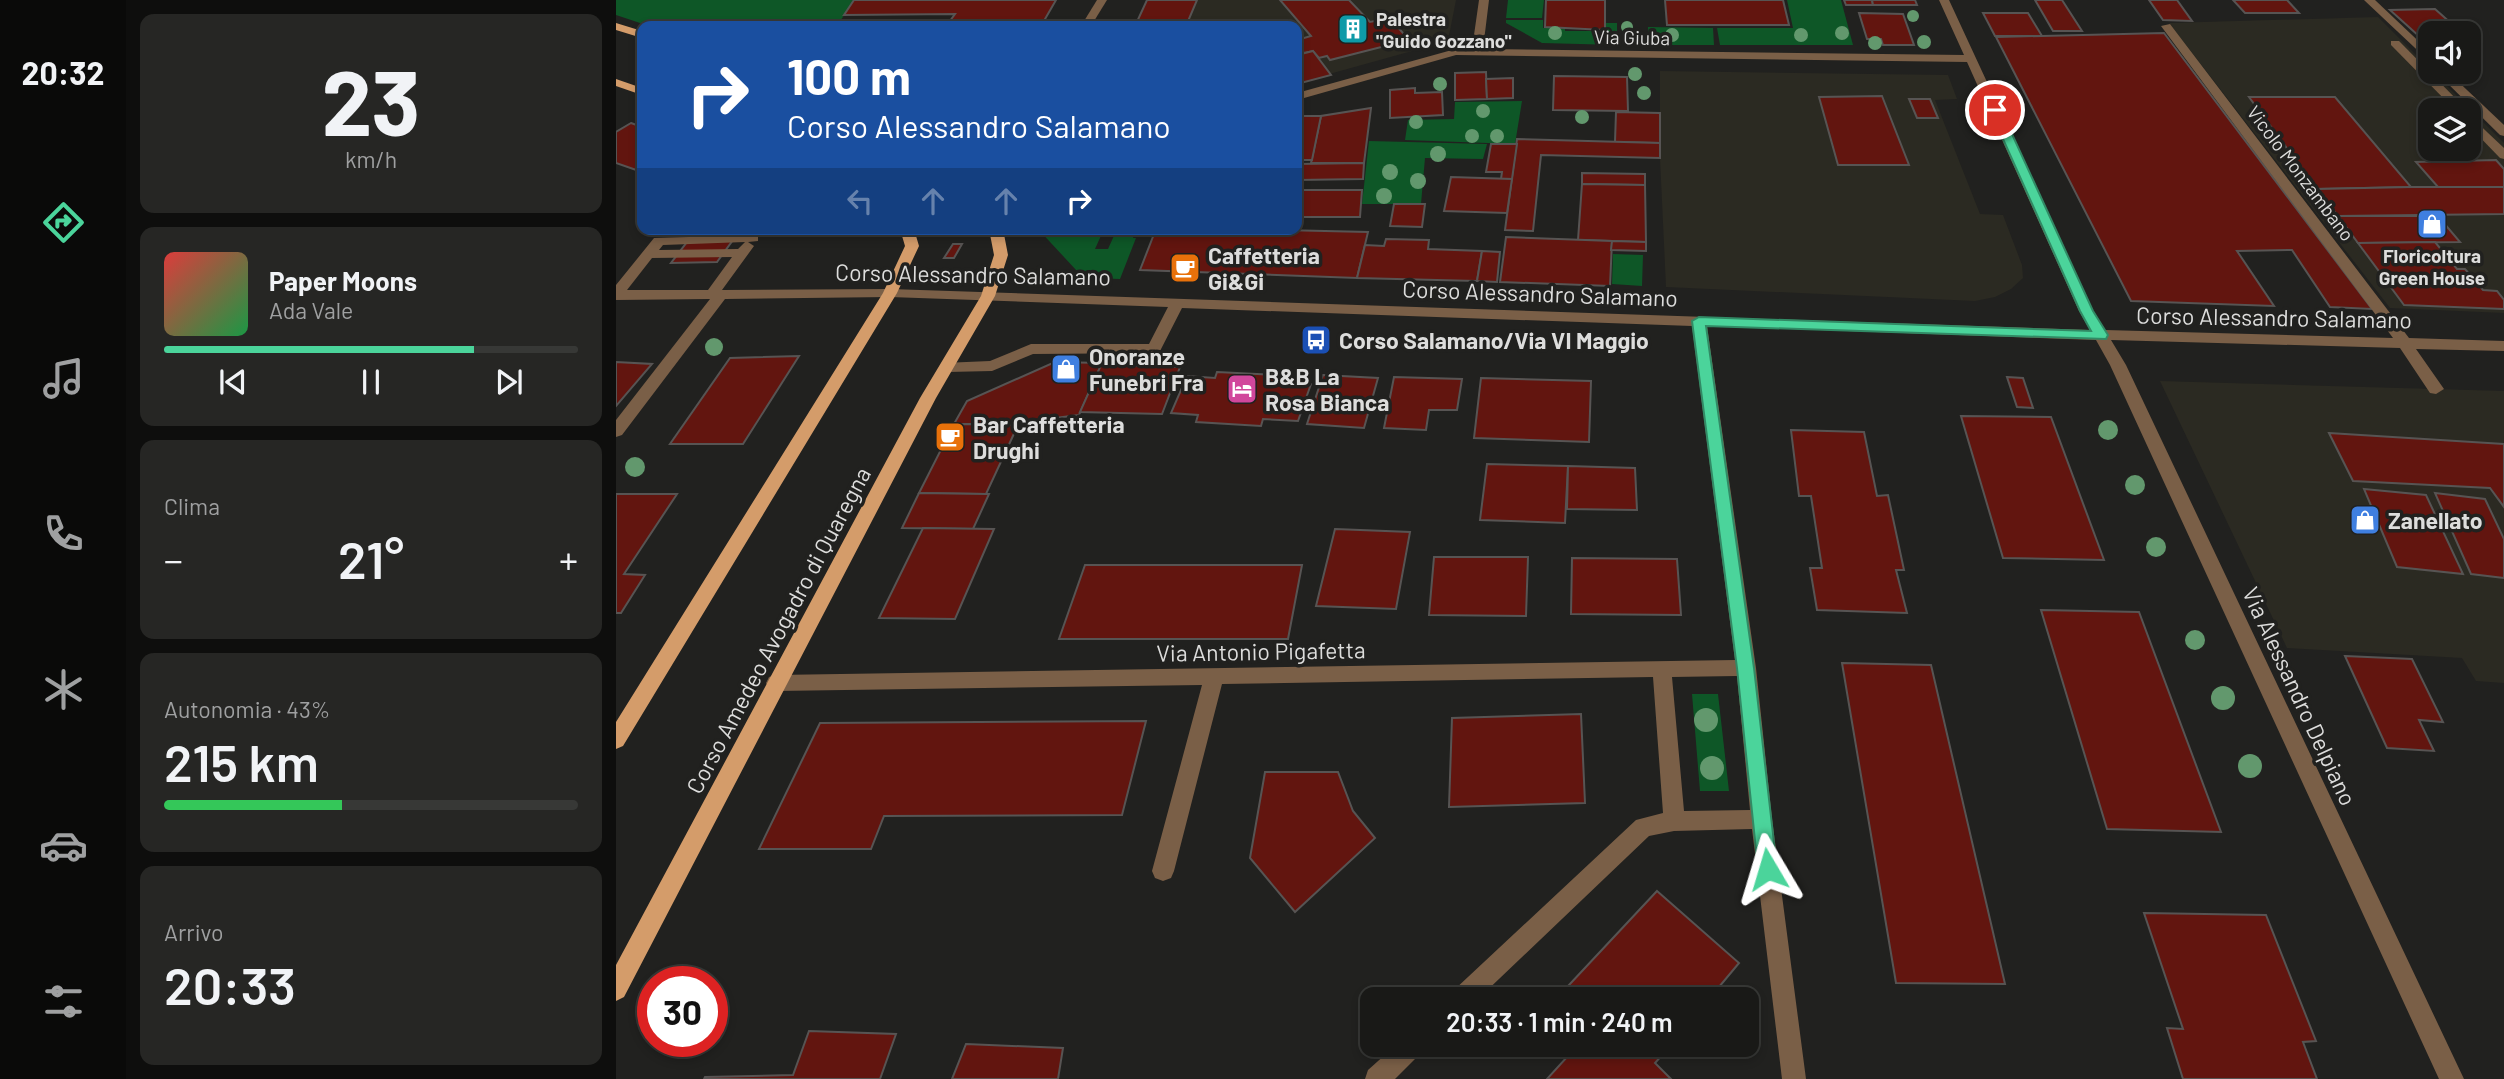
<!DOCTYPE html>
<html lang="it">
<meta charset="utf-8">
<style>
:root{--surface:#191917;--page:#262624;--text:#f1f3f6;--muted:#9fa0a1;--line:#373836;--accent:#4bd49b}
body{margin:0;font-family:Barlow,sans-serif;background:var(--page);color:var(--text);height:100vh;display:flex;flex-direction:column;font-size:26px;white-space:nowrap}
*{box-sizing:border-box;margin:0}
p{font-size:23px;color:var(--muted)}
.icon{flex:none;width:38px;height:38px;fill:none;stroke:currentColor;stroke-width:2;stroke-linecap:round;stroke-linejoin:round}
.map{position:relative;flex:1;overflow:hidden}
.sheet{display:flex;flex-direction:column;gap:14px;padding:14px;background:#0e0e0d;width:490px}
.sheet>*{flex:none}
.banner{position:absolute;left:21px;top:21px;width:665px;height:214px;border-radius:14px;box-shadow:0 4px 10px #0003,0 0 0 2px var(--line);background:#1a4fa0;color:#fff;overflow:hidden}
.controls{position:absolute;left:1802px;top:21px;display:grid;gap:14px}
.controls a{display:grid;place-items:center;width:63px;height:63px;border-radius:14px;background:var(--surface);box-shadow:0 4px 10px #0003,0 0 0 2px var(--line);font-size:35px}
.speed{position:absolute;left:21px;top:966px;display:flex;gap:14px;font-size:35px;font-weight:700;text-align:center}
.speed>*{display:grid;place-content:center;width:91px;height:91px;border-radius:50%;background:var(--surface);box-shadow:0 4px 10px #0003,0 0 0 2px var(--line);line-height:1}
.speed .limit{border:10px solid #d22;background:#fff;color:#111}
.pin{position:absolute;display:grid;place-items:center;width:60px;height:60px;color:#fff;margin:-30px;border:4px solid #fff;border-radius:50%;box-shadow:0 2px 7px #0007}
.me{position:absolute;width:77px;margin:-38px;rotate:353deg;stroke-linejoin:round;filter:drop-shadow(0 0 5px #0008)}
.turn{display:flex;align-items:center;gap:24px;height:147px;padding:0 35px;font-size:32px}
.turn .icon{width:91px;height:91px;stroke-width:2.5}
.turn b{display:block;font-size:49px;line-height:60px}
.lanes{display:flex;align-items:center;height:66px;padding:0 35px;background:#0003;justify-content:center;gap:35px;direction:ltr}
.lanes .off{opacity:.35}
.big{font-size:52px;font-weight:600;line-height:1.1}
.sheet .widget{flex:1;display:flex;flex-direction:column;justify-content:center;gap:10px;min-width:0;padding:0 24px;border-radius:14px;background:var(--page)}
.sheet .dial{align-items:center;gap:0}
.dial b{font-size:91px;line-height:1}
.song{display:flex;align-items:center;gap:21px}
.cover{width:84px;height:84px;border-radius:10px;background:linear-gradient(135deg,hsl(0 70% 55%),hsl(140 70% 35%))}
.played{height:7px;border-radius:4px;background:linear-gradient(90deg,var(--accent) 75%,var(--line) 75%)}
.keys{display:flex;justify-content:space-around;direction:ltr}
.heat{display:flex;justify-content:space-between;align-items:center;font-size:38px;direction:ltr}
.charge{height:10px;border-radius:5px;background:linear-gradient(90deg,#34c759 43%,var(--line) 0)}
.trip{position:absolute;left:744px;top:987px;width:399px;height:70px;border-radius:14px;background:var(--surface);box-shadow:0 4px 10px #0003,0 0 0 2px var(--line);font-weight:600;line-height:70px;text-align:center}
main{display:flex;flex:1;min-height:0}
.menu{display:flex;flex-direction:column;width:126px;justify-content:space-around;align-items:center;background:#0a0a09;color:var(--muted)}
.menu .icon{width:49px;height:49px}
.menu .on{color:var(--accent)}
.menu b{font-size:32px;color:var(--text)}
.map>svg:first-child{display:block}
.built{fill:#2b2a22;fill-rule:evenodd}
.green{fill:#0e5727}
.building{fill:#62150f;stroke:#575453;stroke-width:2}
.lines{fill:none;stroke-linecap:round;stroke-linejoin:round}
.minor{fill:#7a5f47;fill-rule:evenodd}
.major{fill:#d49c6a;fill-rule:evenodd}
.tree{fill:#62986d}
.route{fill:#4bd49b;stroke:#318a65;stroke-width:2}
.labels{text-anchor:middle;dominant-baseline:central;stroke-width:7;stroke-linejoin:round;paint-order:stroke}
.far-poi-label{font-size:19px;font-weight:bold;fill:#dddddc;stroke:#21211f;text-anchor:start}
.far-street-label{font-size:19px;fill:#dddddc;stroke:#21211f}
.poi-label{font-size:23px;font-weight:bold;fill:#dddddc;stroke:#21211f;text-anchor:start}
.street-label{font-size:23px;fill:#dddddc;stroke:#21211f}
</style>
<main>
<nav class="menu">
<b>20:32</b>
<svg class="icon on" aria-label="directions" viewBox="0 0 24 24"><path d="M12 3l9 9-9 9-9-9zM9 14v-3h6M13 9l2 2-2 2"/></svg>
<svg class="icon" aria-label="music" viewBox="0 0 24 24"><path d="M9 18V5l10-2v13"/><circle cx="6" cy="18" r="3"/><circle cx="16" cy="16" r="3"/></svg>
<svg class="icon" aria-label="phone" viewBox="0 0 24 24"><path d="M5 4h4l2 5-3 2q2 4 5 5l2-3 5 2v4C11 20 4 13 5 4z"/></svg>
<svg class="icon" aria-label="climate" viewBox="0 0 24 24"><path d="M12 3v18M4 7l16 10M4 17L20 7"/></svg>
<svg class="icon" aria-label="car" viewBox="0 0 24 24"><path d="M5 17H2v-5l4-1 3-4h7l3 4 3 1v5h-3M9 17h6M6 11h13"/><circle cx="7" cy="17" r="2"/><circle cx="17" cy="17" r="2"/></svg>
<svg class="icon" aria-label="filters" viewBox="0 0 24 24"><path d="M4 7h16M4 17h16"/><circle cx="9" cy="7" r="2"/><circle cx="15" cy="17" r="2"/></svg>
</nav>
<section class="sheet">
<div class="widget dial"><b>23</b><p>km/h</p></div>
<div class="widget">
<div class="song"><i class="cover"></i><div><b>Paper Moons</b><p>Ada Vale</p></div></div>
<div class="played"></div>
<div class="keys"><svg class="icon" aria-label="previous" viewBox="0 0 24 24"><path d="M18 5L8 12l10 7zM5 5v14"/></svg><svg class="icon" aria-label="pause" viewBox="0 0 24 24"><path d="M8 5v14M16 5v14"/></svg><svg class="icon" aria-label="next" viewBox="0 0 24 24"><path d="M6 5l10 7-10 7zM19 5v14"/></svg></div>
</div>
<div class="widget"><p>Clima</p>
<div class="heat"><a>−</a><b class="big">21°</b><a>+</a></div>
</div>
<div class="widget"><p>Autonomia · 43%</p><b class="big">215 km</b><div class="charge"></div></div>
<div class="widget"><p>Arrivo</p><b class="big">20:33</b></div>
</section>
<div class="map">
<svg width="1888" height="1079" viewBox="0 0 1888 1079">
<rect width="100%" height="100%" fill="#21211f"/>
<!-- built -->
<g class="built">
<path d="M531 0H840L832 41 681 83V26H519Z"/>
<path d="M1762 17 1888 143V313L1774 308 1553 23ZM1815 110H1853V149H1815Z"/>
<path d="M1044 71 1332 75 1341 99 1319 100 1364 214 1387 215 1406 265 1407 278 1395 289 1379 297 1359 301 1050 287 1044 158Z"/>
<path d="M1544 381 1888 391V683L1860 681 1846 658 1671 648Z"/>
</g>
<!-- green -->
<g class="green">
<path d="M0 0H238L221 26H33L0 15Z"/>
<path d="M892 0H928L926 18H890Z"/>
<path d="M1171 0H1225L1237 45H1104L1101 28H1177Z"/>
<path d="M890 20H927V28H949V31H990V23H1001V45L926 43 890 23Z"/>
<path d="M1032 27 1097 28 1098 45H1033Z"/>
<path d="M906 101 899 144 789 140 792 120 838 119 839 102Z"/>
<path d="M753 141 871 144 867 159 809 158 805 204H746Z"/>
<path d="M422 229H488L479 249H492L501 229H520L517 238H520L504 279 477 278 461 271Z"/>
<path d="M997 254 1027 255 1026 286 996 284Z"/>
<path d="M1076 694H1102L1113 791H1084Z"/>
</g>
<!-- building -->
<g class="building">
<path d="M238 0H440L425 26 331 25 339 14 228 15Z"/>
<path d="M531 0H581L570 26H519Z"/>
<path d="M664 0H733L754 22 774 18 793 40 714 60 711 56 703 58 697 51 688 53 681 43V40L695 36Z"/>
<path d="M930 0H989V30L929 27Z"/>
<path d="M1049 0H1167L1173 25H1051Z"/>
<path d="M1228 0H1256L1257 5H1230Z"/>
<path d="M1256 0H1299L1301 5H1257Z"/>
<path d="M1419 0H1446L1466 31H1437Z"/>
<path d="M1533 0H1561L1576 21 1547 20Z"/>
<path d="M1617 0H1671L1683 13H1629Z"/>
<path d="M1819 9 1846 33H1815V47L1774 10Z"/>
<path d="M1243 13 1287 14 1298 45H1267L1265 39H1251Z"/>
<path d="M1367 13H1412L1426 36H1379Z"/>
<path d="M1548 33 1756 309 1714 307 1676 250 1621 251 1658 306 1515 301 1380 37Z"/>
<path d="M697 51 715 75 681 84V55Z"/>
<path d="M870 72 871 99 839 100V73Z"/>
<path d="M938 76 1011 77 1012 111 937 110Z"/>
<path d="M897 78V98L871 99 870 79Z"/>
<path d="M799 88V93L826 92 827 115 774 118V90Z"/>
<path d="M1266 96 1293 165H1222L1203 97Z"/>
<path d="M1633 97H1719L1795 187 1701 189Z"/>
<path d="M1293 99H1314L1322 118H1301Z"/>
<path d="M755 108 748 163H695L705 116Z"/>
<path d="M1000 112 1044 113V143L999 142Z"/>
<path d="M681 116H705L696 160H681Z"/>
<path d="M15 123 26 127V172L0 163V132Z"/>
<path d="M901 139 1044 143V158L925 155 917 231 889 230Z"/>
<path d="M875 144H901L896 179H885L886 172H870Z"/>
<path d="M1880 160 1888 169V187H1822L1800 162Z"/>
<path d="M748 163 747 179 681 180V164Z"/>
<path d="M966 173 1029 174V185L966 184Z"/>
<path d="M835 177 896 179 891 213 828 211Z"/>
<path d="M966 184 1029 185 1030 242 962 240Z"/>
<path d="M1795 187H1888V214L1722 216 1701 189Z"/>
<path d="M681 190H746L744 217H681Z"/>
<path d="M778 204H809L806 227 774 226Z"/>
<path d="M1722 216H1822L1844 242 1742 243Z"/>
<path d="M81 229H125L101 262 55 263Z"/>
<path d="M540 229H619L752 232 741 278 524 270Z"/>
<path d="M890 237 996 241 994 286 884 282Z"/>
<path d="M770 239 813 240 812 249 866 251 861 281 741 278 749 245 768 246Z"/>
<path d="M996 241 1030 242V251L995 250Z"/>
<path d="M1819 242 1841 269H1849L1867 290 1881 291 1888 300V309L1788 305 1742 243Z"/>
<path d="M337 244H346L338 258H328Z"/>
<path d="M866 251 884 252 881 282 861 281Z"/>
<path d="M183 356 127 444H54L114 358Z"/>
<path d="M0 362 36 364 0 406Z"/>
<path d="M439 362 486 363 463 415 439 418 427 424H338L351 401Z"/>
<path d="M485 365 564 367 546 414 464 412Z"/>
<path d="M601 372 663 375 661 382 695 384 682 421 647 419 645 426 580 422 582 415 555 413 571 376 599 378Z"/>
<path d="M707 375 762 378 748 428 691 424Z"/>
<path d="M778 377 846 379 841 410H813L810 430 768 428Z"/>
<path d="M1391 377 1407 378 1417 408 1401 407Z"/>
<path d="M865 378 975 381 973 442 858 438Z"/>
<path d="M1345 416 1435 417 1488 560 1387 558Z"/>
<path d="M338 424 402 425 370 494 303 493Z"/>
<path d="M1175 430 1248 432 1261 496 1272 495 1288 570H1280L1291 613 1201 610 1194 568H1206L1195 496H1183Z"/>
<path d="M1713 433 1888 444V507L1874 488 1737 481Z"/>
<path d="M871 464 952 466 949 523 864 520Z"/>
<path d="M952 466 1019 468 1021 510 951 509Z"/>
<path d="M1748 489 1810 495 1847 574 1781 567Z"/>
<path d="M303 493 370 494H373L357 529 286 528Z"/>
<path d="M1819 493 1869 499 1888 539V578L1855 574Z"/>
<path d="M0 494H61L8 574 29 575 5 613H0Z"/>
<path d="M307 528 378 529 339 619 263 618Z"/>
<path d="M719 529 794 532 780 609 700 606Z"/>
<path d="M818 557H912L910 616 813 615Z"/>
<path d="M956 558 1061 559 1065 615 955 614Z"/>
<path d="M469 565H686L672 639H443Z"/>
<path d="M1425 610 1523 612 1605 832 1491 829Z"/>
<path d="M1729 656 1796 659 1827 722 1803 720 1818 751 1771 748Z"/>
<path d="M1226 663 1315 665 1389 984 1280 983Z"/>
<path d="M965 714 969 803 833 807 836 718Z"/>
<path d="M530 721 506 815 268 816 255 849H143L204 723Z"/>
<path d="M649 772H722L737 811 759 838 679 912 634 858Z"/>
<path d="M1041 891 1123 963 1093 999H968L953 985Z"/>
<path d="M1528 913 1650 915 1700 1041 1687 1042 1701 1079H1567L1551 1028 1567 1029Z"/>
<path d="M193 1031 280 1034 264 1079H88L89 1077 177 1075Z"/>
<path d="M350 1044 447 1048 442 1079H336Z"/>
<path d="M962 1045H1055L1039 1063 1055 1079H931Z"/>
</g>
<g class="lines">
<!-- minor -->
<g class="minor">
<path d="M481 0H491L475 26H465Z"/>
<path d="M863 0H873L867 49 1348 55 1323 0H1333L1477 311 1489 330 1777 338 1545 26 1554 24 1793 338 1888 341V351L1800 349 1828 389 1820 394 1814 393 1784 348 1495 340 1510 365 1848 1079H1823L1494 365 1480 340 1091 326 1140 668 1156 819 1190 1079H1166L1136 829 1058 831 1033 836 862 999H833L837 991 1020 820 1047 813 1037 677 606 684 558 871 555 878 547 881 539 878 536 871 586 685 160 691 153 689 150 683 153 677 160 675 1119 660 1076 326 566 308 543 353 417 354 376 371 332 372 324 367 327 363 374 361 415 344H533L552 307 274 297 109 299 6 435 0 437V420L94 299 0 300V285L38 238 142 235V241L132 242 138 246 106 290 274 289 1474 330 1463 311 1351 62 840 55 681 100V93L836 50 856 49ZM129 242 122 249 43 250 47 245ZM116 257 92 290H11L36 258ZM1121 676 1134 810 1068 811 1056 677Z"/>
<path d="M1748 0H1759L1815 53V63Z"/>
<path d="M1775 41H1783L1851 110H1839L1775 45Z"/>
<path d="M1820 72H1832L1888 125V136L1884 135Z"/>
<path d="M1853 115 1888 148V159L1884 158 1853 126Z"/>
<path d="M780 1045H809L805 1053 779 1079H749L752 1070Z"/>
</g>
<!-- major -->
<g class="major">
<path d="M0 23 26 31V38L0 30Z"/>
<path d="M0 79 26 88V95L0 86Z"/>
<path d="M284 229H298L303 246 281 293 7 746 0 749V722L267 293 289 246Z"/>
<path d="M373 229H387L392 255 379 296 320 398 8 997 0 1001V965L304 398 365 296 378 255Z"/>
</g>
</g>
<!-- trees -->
<g class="tree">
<circle cx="1297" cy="16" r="6"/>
<circle cx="1011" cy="27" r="6"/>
<circle cx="939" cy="33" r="7"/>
<circle cx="1226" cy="33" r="7"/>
<circle cx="1056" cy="35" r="7"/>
<circle cx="1185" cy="35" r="7"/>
<circle cx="1308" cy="42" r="7"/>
<circle cx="1259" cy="43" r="7"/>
<circle cx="1019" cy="74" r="7"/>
<circle cx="824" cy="84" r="7"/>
<circle cx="1028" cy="93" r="7"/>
<circle cx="867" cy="111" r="7"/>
<circle cx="966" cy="117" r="7"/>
<circle cx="800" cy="122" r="7"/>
<circle cx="856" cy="136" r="7"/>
<circle cx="881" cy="136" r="7"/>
<circle cx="822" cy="154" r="8"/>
<circle cx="774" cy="172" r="8"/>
<circle cx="802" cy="181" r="8"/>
<circle cx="768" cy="196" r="8"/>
<circle cx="98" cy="347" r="9"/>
<circle cx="1492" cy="430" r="10"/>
<circle cx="19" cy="467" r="10"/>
<circle cx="1519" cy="485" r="10"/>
<circle cx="1540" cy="547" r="10"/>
<circle cx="1579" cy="640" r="10"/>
<circle cx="1607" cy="698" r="12"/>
<circle cx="1090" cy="720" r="12"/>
<circle cx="1634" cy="766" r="12"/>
<circle cx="1096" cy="768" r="12"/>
</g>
<!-- route -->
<path class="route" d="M1379 106 1385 110 1477 311 1492 335 1490 339 1090 326 1138 668 1161 869 1158 876 1152 879 1145 876 1142 869 1121 668 1076 321 1083 317 1475 331 1464 311 1374 110Z"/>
<!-- icons -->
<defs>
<g id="building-square" transform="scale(1.575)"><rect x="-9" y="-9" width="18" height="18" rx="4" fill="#0f9aa8" stroke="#21211f"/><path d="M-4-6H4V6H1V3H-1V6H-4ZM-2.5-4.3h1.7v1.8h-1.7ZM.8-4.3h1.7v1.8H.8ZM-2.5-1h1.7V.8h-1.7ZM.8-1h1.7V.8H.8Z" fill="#fff"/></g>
<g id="shop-square" transform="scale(1.575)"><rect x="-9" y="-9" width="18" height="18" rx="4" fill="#3f7fe0" stroke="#21211f"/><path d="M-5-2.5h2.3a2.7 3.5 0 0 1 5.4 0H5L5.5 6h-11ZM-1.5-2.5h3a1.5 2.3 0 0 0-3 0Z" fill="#fff"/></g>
<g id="cafe-square" transform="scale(1.575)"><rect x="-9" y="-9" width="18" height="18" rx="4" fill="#e8710a" stroke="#21211f"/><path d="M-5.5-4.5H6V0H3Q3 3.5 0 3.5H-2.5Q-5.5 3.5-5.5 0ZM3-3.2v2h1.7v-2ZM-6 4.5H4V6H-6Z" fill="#fff"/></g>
<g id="bus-square" transform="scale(1.575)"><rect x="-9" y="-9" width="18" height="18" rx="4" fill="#1a4fb4" stroke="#21211f"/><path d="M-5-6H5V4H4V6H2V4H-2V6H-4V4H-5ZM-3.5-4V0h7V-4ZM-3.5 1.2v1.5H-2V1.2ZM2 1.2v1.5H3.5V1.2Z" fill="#fff"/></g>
<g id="hotel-square" transform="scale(1.575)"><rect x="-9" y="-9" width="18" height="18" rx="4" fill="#d1479c" stroke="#21211f"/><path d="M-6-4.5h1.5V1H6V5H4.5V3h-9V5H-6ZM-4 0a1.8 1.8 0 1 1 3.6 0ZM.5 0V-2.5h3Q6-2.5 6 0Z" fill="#fff"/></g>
</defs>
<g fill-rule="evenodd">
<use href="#building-square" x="737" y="29"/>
<use href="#shop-square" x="1816" y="224"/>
<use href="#cafe-square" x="569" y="268"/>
<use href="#bus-square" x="700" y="340"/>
<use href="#shop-square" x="450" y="369"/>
<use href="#hotel-square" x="626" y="389"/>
<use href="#cafe-square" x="334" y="437"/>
<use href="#shop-square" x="1749" y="520"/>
</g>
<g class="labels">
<!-- far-poi labels -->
<g class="far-poi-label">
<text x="760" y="18">Palestra<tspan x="760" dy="22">"Guido Gozzano"</tspan></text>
<text x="1816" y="255" text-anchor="middle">Floricoltura<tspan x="1816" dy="22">Green House</tspan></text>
</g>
<!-- far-street labels -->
<g class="far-street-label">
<text transform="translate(1016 37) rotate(1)">Via Giuba</text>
<text transform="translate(1685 173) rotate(53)">Vicolo Monzambano</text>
</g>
<!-- poi labels -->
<g class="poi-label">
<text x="592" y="255">Caffetteria<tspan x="592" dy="26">Gi&amp;Gi</tspan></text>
<text x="723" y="340">Corso Salamano/Via VI Maggio</text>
<text x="473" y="356">Onoranze<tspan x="473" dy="26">Funebri Fra</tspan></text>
<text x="649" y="376">B&amp;B La<tspan x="649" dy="26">Rosa Bianca</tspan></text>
<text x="357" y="424">Bar Caffetteria<tspan x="357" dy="26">Drughi</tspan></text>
<text x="1772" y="520">Zanellato</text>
</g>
<!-- street labels -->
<g class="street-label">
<text transform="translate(357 274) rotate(1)">Corso Alessandro Salamano</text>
<text transform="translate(924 293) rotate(2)">Corso Alessandro Salamano</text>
<text transform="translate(1658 317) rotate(1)">Corso Alessandro Salamano</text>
<text transform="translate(162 630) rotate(-62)">Corso Amedeo Avogadro di Quaregna</text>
<text transform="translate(645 651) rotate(-1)">Via Antonio Pigafetta</text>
<text transform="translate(1684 696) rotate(65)">Via Alessandro Delpiano</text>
</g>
</g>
</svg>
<div class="controls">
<a><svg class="icon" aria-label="sound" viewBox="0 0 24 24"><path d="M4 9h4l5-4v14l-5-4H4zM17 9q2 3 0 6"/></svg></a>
<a><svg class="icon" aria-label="layers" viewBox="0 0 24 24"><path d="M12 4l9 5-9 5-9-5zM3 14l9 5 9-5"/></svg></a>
</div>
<div class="speed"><div class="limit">30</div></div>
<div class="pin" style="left:1379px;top:110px;background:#d93025"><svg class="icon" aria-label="arrive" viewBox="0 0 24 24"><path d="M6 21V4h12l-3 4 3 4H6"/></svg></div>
<svg class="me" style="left:1152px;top:869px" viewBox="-20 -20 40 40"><path d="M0-17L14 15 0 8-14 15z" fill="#4bd49b" stroke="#fff" stroke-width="4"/></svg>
<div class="trip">20:33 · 1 min · 240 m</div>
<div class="banner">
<div class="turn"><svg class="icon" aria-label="right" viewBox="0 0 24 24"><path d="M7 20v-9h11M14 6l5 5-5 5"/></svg><div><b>100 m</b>Corso Alessandro Salamano</div></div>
<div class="lanes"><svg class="icon off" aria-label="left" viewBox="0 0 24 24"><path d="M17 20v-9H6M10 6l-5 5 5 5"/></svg><svg class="icon off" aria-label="ahead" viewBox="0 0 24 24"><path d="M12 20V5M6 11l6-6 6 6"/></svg><svg class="icon off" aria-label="ahead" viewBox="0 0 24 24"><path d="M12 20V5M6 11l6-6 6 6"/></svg><svg class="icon" aria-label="right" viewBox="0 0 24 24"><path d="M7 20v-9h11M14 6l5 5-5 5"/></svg></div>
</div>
</div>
</main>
